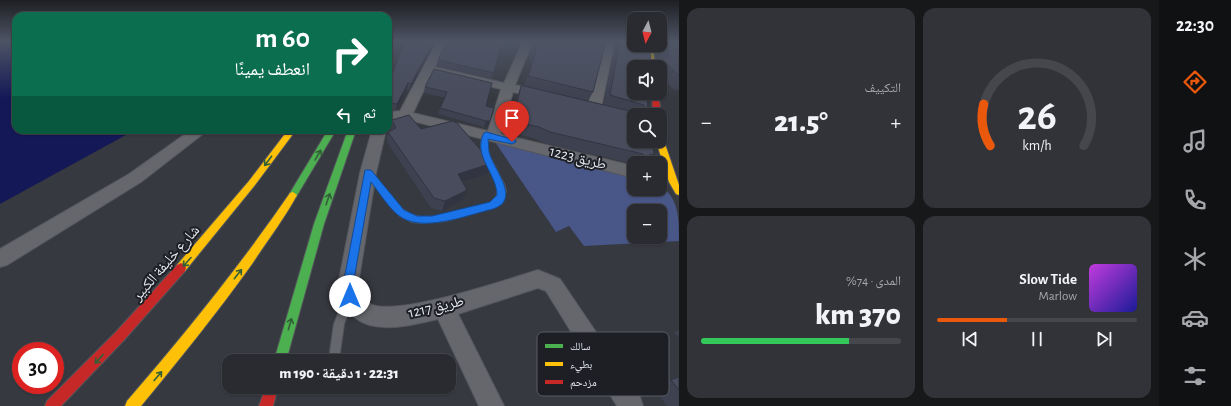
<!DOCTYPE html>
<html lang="ar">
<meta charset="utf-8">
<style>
:root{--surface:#292b30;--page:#313338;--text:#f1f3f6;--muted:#a5a7ab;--line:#45474c;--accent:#ea580c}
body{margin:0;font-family:"Alegreya Sans","Noto Naskh Arabic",sans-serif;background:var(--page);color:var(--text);direction:rtl;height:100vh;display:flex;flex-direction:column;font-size:15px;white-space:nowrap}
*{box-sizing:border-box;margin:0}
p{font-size:13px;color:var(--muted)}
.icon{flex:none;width:22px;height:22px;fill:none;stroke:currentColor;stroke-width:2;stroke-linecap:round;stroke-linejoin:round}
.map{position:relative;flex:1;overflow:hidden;direction:ltr}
.panel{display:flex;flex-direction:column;gap:8px;padding:8px;background:#17181a;width:480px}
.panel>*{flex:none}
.guide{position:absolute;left:12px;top:12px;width:380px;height:122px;border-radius:12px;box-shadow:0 1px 3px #0004,0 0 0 1px var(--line);direction:rtl;background:#0b6e4f;color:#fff;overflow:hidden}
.needle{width:26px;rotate:187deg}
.tools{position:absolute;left:627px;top:12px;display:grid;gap:8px}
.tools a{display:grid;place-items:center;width:40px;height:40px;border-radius:8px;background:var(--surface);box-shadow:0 1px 3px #0004,0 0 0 1px var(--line);font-size:20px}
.speed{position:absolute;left:12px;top:342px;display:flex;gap:8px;font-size:20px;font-weight:700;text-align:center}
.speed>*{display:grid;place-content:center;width:52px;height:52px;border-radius:50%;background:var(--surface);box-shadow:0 1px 3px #0004,0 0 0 1px var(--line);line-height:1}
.speed .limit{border:6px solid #d22;background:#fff;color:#111}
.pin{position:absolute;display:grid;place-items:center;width:34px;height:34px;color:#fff;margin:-41px -17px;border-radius:50% 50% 50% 0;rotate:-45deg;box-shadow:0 0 4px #0007}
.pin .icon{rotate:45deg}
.me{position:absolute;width:44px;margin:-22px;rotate:0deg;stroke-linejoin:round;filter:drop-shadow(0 0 3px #0008)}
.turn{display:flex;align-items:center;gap:14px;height:84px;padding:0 16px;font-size:18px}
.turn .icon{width:52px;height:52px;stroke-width:2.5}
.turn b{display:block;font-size:28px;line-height:34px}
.then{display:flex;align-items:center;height:38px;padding:0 16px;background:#0003;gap:8px;font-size:15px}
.big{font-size:30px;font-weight:800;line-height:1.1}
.panel .card{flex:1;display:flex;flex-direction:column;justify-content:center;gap:6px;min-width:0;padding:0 14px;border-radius:12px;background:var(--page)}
.panel .dial{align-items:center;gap:0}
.dial svg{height:104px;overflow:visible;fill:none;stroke:var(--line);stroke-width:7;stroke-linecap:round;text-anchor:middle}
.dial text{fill:var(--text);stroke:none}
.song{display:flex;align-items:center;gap:12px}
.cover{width:48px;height:48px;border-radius:6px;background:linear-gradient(135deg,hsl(290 70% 55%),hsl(240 70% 35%))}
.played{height:4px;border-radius:2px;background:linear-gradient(90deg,var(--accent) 35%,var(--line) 35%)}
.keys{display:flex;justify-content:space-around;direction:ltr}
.heat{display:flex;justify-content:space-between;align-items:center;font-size:22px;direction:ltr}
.charge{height:6px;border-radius:3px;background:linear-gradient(90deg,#34c759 74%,var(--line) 0)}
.panel .tiles{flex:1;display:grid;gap:8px;grid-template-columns:repeat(2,1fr)}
.trip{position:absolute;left:222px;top:354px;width:234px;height:40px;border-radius:12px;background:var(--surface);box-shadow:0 1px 3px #0004,0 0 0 1px var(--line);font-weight:800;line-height:40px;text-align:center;direction:rtl}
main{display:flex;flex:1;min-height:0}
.dock{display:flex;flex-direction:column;width:72px;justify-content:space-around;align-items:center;background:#101113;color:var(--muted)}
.dock .icon{width:28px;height:28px}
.dock .on{color:var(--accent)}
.dock b{font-size:18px;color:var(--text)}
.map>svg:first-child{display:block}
.green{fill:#485688;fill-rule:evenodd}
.water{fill:#141857}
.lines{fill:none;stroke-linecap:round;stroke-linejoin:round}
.lane-casing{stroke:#53565b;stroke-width:2}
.street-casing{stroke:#53565b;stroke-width:2}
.fast-casing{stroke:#53565b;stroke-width:2}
.slow-casing{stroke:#53565b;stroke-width:2}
.jam-casing{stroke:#53565b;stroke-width:2}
.lane{fill:#65676c;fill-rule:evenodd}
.street{fill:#65676c;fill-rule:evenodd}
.fast{fill:#4caf50;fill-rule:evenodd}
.slow{fill:#ffc107;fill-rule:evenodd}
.jam{fill:#c62828;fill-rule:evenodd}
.wall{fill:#3e4150}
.shaded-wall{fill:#323541}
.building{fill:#484c5d;stroke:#323541}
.oneway{stroke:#326038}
.route{fill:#1a73e8;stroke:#114b97}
.labels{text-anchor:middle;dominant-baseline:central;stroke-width:4;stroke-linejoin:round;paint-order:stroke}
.street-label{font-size:15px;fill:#e6e9f1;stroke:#1d1f25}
.key{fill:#1d1f25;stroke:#595c62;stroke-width:1}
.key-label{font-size:11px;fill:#e6e9f1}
</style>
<main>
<nav class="dock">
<b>22:30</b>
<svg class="icon on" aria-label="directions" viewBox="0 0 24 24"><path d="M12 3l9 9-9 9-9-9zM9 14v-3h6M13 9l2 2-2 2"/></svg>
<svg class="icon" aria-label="music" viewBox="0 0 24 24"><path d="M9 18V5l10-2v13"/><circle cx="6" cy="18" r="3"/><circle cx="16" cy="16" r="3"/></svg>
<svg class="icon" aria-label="phone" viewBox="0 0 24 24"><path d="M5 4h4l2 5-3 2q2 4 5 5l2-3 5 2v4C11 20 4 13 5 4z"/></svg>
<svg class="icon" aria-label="climate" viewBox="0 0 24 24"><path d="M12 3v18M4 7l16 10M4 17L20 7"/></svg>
<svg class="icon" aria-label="car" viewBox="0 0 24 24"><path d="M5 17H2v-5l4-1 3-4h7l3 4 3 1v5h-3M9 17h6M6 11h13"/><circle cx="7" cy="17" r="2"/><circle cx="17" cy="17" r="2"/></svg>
<svg class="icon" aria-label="filters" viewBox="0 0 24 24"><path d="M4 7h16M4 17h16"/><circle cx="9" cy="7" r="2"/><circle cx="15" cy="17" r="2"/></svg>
</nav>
<section class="panel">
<div class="tiles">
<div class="card dial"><svg viewBox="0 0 100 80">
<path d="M14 69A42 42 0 1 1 86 69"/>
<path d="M14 69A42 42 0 0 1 9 37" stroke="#ea580c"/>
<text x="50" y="56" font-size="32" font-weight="700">26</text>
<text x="50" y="72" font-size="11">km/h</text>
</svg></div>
<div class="card"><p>التكييف</p>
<div class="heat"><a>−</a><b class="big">21.5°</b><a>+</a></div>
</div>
<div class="card">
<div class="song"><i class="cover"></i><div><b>Slow Tide</b><p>Marlow</p></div></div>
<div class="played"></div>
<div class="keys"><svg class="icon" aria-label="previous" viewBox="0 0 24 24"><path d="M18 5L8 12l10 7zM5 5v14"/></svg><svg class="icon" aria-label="pause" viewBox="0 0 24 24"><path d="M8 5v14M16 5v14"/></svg><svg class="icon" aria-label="next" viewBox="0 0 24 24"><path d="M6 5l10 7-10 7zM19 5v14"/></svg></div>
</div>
<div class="card"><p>المدى · 74%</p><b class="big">370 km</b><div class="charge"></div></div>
</div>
</section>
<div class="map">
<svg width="679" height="406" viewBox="0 0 679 406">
<rect width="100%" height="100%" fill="#373940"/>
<!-- green -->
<path class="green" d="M493 139 634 177V189H660V185C679 199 679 217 679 241L584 246 569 226 556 232ZM634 211H660V237H634Z"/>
<!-- water -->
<path class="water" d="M0 41H16V130H135L0 204Z"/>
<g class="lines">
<!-- lane casing -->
<g class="lane-casing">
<g id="lane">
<path d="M484 133H488L489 135 488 143V150L490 157 504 184 506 191 503 201 493 208 446 221 422 223 412 222 400 216 391 207 365 173 366 171H372C382 185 392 204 407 212 412 215 417 216 422 217 441 218 461 211 479 206 482 205 487 204 490 203 494 201 497 197 497 193 502 174 472 159 484 133Z"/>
<path d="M349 292 352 294 354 297 344 324 339 359V361H329V359L334 324 346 294Z"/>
</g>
</g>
<!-- street casing -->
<g class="street-casing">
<g id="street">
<path d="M437 41H447L435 67 504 83 523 41H533L515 85 546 92 547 95 541 99 513 92 501 134 634 166V178L405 119 388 120V112L400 111ZM432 73 501 89 488 131 413 113Z"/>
<path d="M605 41H615L601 108 599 111H589L587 108Z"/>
<path d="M191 130H208L141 182 7 265 0 267V249L129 174Z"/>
<path d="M372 130H386L376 173 358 285C360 292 362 299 368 303 393 319 508 279 538 270L560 279 640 397 643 406H617L546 291 538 288 458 314 504 406H479L438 319C396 329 348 340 338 285L360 173Z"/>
</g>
</g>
<!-- fast casing -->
<g class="fast-casing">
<g id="fast">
<path d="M328 130H336L296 197H290L289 195 290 193Z"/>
<path d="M348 130H356L324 224 286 361H274L314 224Z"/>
</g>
</g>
<!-- slow casing -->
<g class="slow-casing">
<g id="slow">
<path d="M647 45H653L655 67H649Z"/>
<path d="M288 130H296L255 185 185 271 181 273 177 271 176 268 177 265 249 181Z"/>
<path d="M660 138 664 141 679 185V195L676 194 669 182 656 141H660Z"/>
<path d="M293 192 297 195C284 219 267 241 252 264 217 313 179 360 141 406H125L127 401C185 334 240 266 290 193Z"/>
</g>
</g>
<!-- jam casing -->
<g class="jam-casing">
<g id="jam">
<path d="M652 93H658L661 115 660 116 653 115Z"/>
<path d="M181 263 185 265 186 268 185 271 124 340 61 406H45L47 401 116 332 177 265Z"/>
<path d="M266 387H278L273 406H259Z"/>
</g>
</g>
<!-- lane -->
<use href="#lane" class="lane"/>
<!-- street -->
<use href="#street" class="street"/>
<!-- fast -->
<use href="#fast" class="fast"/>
<!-- slow -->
<use href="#slow" class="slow"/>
<!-- jam -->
<use href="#jam" class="jam"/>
</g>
<!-- wall -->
<g class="wall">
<path d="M407 41H436L410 90 407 89 396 110 388 109V86Z"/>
<path d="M506 41 503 52 499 51 492 79 437 66 438 60Z"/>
<path d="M534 41H606L593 92 588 101 603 105 616 41H634L648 93 647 115 654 155 648 163H634V164L544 143 533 138 504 130 508 114 513 103 515 104 517 97 521 86H524L532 62 530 61 532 57 528 56 534 42Z"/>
<path d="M660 41H679V90L673 89 660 74V67H656L660 60 658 45H660Z"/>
<path d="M434 69 486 106 488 126 484 127 438 114 440 108 445 98 424 93 425 87Z"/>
<path d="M392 120 421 129 488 174 462 182 467 190 463 200 442 211 431 208 387 142 388 132 390 131Z"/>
<path d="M679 330V338L674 332Z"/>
<path d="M679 377V406H667L653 387 671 380Z"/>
</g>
<!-- shaded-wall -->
<g class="shaded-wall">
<path d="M434 41H436L410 90 411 84Z"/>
<path d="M408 83 407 89 396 110 397 104Z"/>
<path d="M486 121H490L488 126 484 127Z"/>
<path d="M492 163 488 174 455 184 458 174Z"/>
<path d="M467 190 463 200 442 211 445 201Z"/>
</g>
<!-- building -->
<g class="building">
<path d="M407 41H434L411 84 408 83 397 104 388 103V86L401 51Z"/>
<path d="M447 41H506L505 46 501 45 494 73 438 60Z"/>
<path d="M535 41H606L593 92 528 76 536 51H535L536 47 533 46Z"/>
<path d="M620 41H634V45H649L651 61 650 67H634V93H648L647 115H648H634V141H653L654 155 650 154 651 160 645 158 643 154 550 132 539 127 508 120 513 103 517 104 521 86H524L638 113 644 111V105L610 95Z"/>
<path d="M666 41H679V76L662 58 669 57Z"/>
<path d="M434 69 492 83 486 106 494 108 490 121H486L440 108 447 92 425 87Z"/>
<path d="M409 115 421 129 452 121 457 123 492 163 458 174 467 190 445 201 434 198 388 132 396 128 392 120Z"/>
<path d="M679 377V390L671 380Z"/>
</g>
<!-- one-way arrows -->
<defs><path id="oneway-shaft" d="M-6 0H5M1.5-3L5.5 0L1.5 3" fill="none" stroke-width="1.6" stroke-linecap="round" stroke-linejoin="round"/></defs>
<g class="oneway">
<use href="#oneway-shaft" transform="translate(318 155) rotate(-59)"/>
<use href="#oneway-shaft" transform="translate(268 161) rotate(127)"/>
<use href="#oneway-shaft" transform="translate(328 199) rotate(-71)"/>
<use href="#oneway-shaft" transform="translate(187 262) rotate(132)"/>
<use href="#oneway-shaft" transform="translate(238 274) rotate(-52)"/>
<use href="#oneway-shaft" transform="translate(290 324) rotate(-74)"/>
<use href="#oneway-shaft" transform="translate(99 359) rotate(133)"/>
<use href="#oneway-shaft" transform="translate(158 376) rotate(-50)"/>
</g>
<!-- sky -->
<linearGradient id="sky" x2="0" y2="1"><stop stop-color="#1e1f23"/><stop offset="0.42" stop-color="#4d5464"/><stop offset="1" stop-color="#4d5464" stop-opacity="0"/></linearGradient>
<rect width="679" height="98" fill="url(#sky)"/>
<!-- route -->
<path class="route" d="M486 132 515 140 516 142 512 144 488 139C489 144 488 151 490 155 495 171 521 200 493 209 467 215 421 234 398 215 388 207 379 192 371 182L353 285 355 296 353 300 350 301 346 300 343 285 365 170H371L404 210 417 216H432L490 202 497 195C497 174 472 155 484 133Z"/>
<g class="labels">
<!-- street labels -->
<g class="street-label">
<text transform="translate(578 158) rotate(14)">طريق 1223</text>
<text transform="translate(166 263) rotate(-49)">شارع خليفة الكبير</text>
<text transform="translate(436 307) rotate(-13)">طريق 1217</text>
</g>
</g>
<!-- legend -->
<rect x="537" y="332" width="132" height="64" rx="6" class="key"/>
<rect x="545" y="344" width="18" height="4" fill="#4caf50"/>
<rect x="545" y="362" width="18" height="4" fill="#ffc107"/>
<rect x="545" y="380" width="18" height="4" fill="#c62828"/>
<g class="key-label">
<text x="570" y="350">سالك</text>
<text x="570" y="368">بطيء</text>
<text x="570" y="386">مزدحم</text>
</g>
</svg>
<div class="tools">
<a><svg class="needle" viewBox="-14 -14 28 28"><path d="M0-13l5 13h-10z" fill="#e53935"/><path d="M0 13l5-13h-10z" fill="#a5a7ab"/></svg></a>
<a><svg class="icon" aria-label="sound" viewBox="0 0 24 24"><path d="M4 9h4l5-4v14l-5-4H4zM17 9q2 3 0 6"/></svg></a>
<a><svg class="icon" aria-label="search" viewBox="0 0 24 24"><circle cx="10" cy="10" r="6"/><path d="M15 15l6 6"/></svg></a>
<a>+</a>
<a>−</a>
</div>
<div class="speed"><div class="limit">30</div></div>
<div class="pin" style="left:512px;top:142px;background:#d93025"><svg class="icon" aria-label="arrive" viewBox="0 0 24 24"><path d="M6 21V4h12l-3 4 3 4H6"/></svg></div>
<svg class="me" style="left:350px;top:296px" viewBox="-20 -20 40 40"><circle r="19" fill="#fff"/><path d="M0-13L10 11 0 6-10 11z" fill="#1a73e8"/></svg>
<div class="trip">22:31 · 1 دقيقة · 190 m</div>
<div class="guide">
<div class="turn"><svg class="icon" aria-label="right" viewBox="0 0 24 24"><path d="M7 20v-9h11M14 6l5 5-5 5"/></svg><div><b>60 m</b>انعطف يمينًا</div></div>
<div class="then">ثم<svg class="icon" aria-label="left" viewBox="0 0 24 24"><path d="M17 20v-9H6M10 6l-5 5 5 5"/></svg></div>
</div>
</div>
</main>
